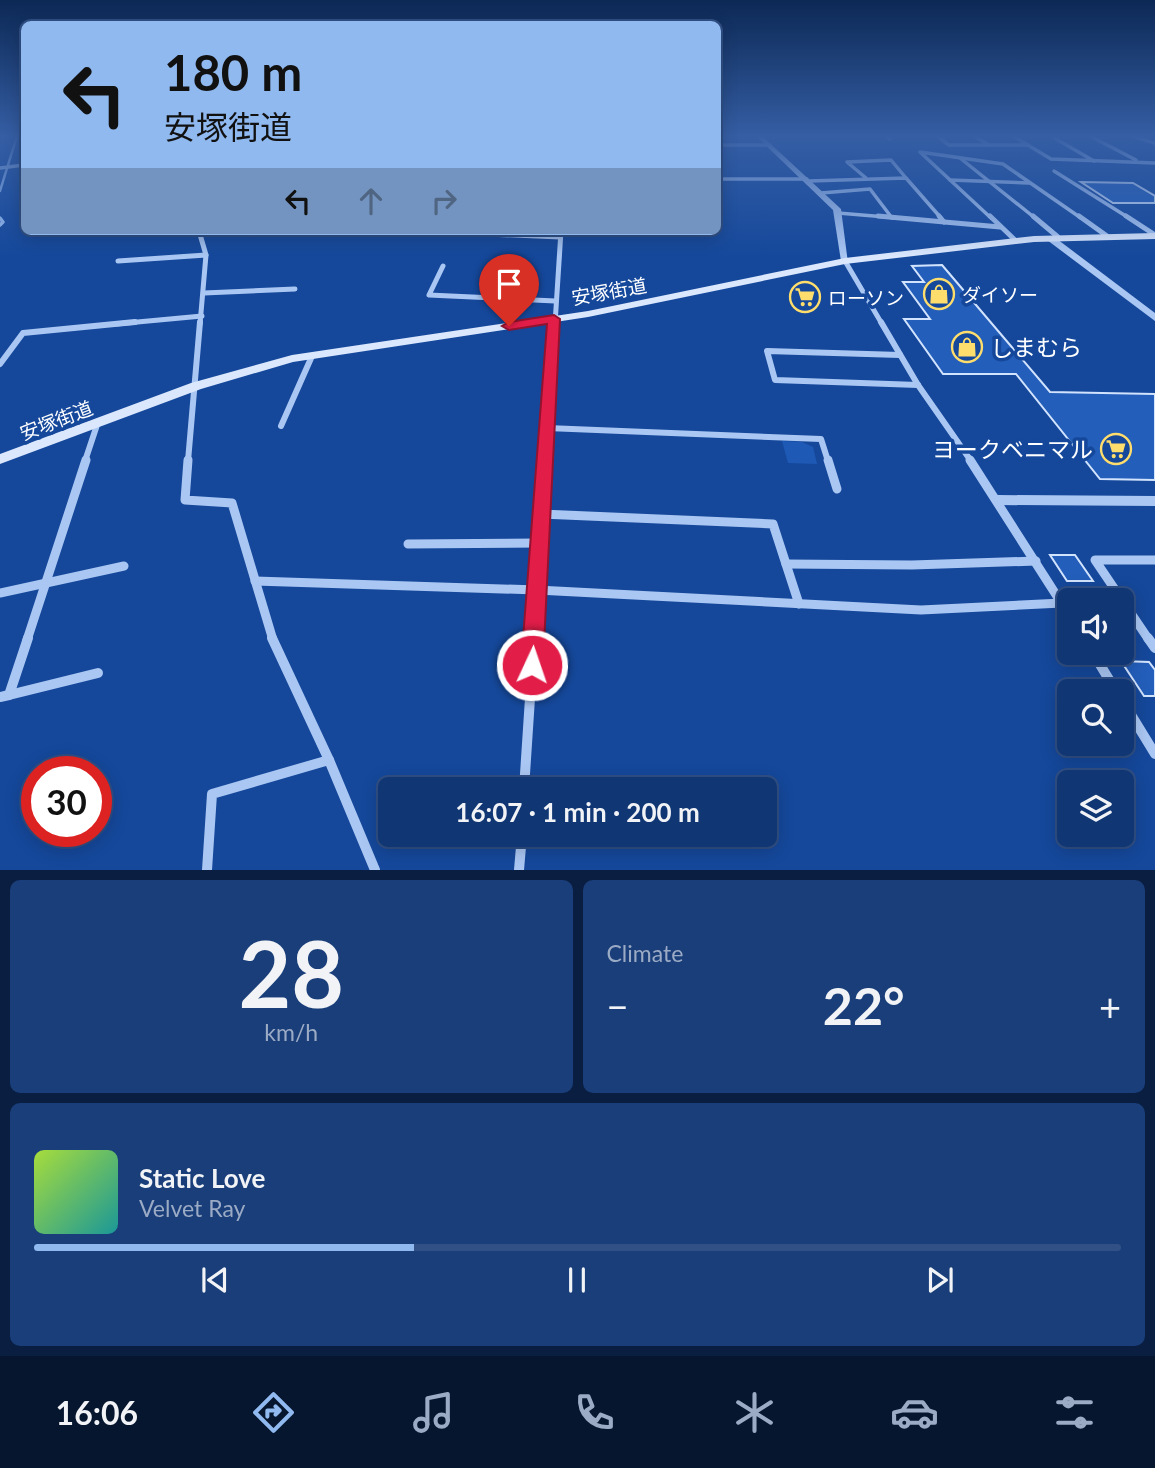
<!DOCTYPE html>
<meta charset="utf-8">
<style>
:root{--surface:#103674;--page:#193e79;--text:#f1f3f6;--muted:#9cabc5;--line:#305086;--accent:#90b9f0}
body{margin:0;font-family:Lato,"Noto Sans JP",sans-serif;background:var(--page);color:var(--text);height:100vh;display:flex;flex-direction:column;font-size:26px;white-space:nowrap}
*{box-sizing:border-box;margin:0}
p{font-size:23px;color:var(--muted)}
.icon{flex:none;width:38px;height:38px;fill:none;stroke:currentColor;stroke-width:2;stroke-linecap:round;stroke-linejoin:round}
.map{position:relative;height:870px;overflow:hidden}
.drawer{display:flex;flex-direction:column;gap:10px;padding:10px;background:#091e40;flex:1}
.drawer>*{flex:none}
.guide{position:absolute;left:21px;top:21px;width:700px;height:214px;border-radius:10px;box-shadow:0 4px 18px #0003,0 0 0 2px var(--line);background:#90b9f0;color:#111;overflow:hidden}
.controls{position:absolute;left:1057px;top:588px;display:grid;gap:14px}
.controls a{display:grid;place-items:center;width:77px;height:77px;border-radius:10px;background:var(--surface);box-shadow:0 4px 18px #0003,0 0 0 2px var(--line);font-size:35px}
.speed{position:absolute;left:21px;top:756px;display:flex;gap:14px;font-size:35px;font-weight:700;text-align:center}
.speed>*{display:grid;place-content:center;width:91px;height:91px;border-radius:50%;background:var(--surface);box-shadow:0 4px 18px #0003,0 0 0 2px var(--line);line-height:1}
.speed .limit{border:10px solid #d22;background:#fff;color:#111}
.pin{position:absolute;display:grid;place-items:center;width:60px;height:60px;color:#fff;margin:-72px -30px;border-radius:50% 50% 50% 0;rotate:-45deg;box-shadow:0 0 7px #0007}
.pin .icon{rotate:45deg}
.me{position:absolute;width:77px;margin:-38px;rotate:3deg;stroke-linejoin:round;filter:drop-shadow(0 0 5px #0008)}
.turn{display:flex;align-items:center;gap:24px;height:147px;padding:0 28px;font-size:32px}
.turn .icon{width:91px;height:91px;stroke-width:2.5}
.turn b{display:block;font-size:49px;line-height:60px}
.lanes{display:flex;align-items:center;height:66px;padding:0 28px;background:#0003;justify-content:center;gap:35px;direction:ltr}
.lanes .off{opacity:.35}
.big{font-size:52px;font-weight:700;line-height:1.1}
.drawer .tile{flex:1;display:flex;flex-direction:column;justify-content:center;gap:10px;min-width:0;padding:0 24px;border-radius:10px;background:var(--page)}
.drawer .dial{align-items:center;gap:0}
.dial b{font-size:91px;line-height:1}
.song{display:flex;align-items:center;gap:21px}
.cover{width:84px;height:84px;border-radius:10px;background:linear-gradient(135deg,hsl(80 70% 55%),hsl(180 70% 35%))}
.played{height:7px;border-radius:4px;background:linear-gradient(90deg,var(--accent) 35%,var(--line) 35%)}
.keys{display:flex;justify-content:space-around;direction:ltr}
.heat{display:flex;justify-content:space-between;align-items:center;font-size:38px;direction:ltr}
.drawer .tiles{flex:1;display:grid;gap:10px;grid-template-columns:1fr 1fr}
.tile:last-child{grid-column:span 2}
.trip{position:absolute;left:378px;top:777px;width:399px;height:70px;border-radius:10px;background:var(--surface);box-shadow:0 4px 18px #0003,0 0 0 2px var(--line);font-weight:700;line-height:70px;text-align:center}
.menu{display:flex;height:112px;justify-content:space-around;align-items:center;background:#06162e;color:var(--muted)}
.menu .icon{width:49px;height:49px}
.menu .active{color:var(--accent)}
.menu b{font-size:32px;color:var(--text)}
.map>svg:first-child{display:block}
.green{fill:#1d59b5}
.lines{fill:none;stroke-linecap:round;stroke-linejoin:round}
.stream-far1{stroke:#9dc1f5;stroke-width:2.5}
.stream{stroke:#9dc1f5;stroke-width:3.5}
.building{fill:#235eba;stroke:#d2e3fd;stroke-width:2}
.minor-far4{stroke:#aac7f3;stroke-width:3.5}
.minor-far3{stroke:#aac7f3;stroke-width:5}
.minor-far2{stroke:#aac7f3;stroke-width:6}
.minor-far1{stroke:#aac7f3;stroke-width:9}
.minor{stroke:#aac7f3;stroke-width:10}
.tertiary{fill:#aac7f3;fill-rule:evenodd}
.secondary{fill:#dae7fd;fill-rule:evenodd}
.route{fill:#e11d48;stroke:#92132f;stroke-width:2}
.labels{text-anchor:middle;dominant-baseline:central;stroke-width:7;stroke-linejoin:round;paint-order:stroke}
.far-street-label{font-size:19px;fill:#fff;stroke:#15489b}
.far-poi-label{font-size:19px;fill:#fff;stroke:#15489b;text-anchor:start}
.poi-label{font-size:23px;fill:#fff;stroke:#15489b;text-anchor:start}
</style>
<div class="map">
<svg width="1155" height="870" viewBox="0 0 1155 870">
<rect width="100%" height="100%" fill="#15489b"/>
<!-- green -->
<path class="green" d="M782 441 802 442 813 447 817 464 788 463Z"/>
<g class="lines">
<!-- stream-far1 -->
<path class="stream-far1" d="M0 191 17 136"/>
<!-- stream -->
<path class="stream" d="M0 218 3 222 0 225"/>
</g>
<!-- building -->
<g class="building">
<path d="M1081 182 1133 183 1155 196V203H1113Z"/>
<path d="M942 265 1050 392 1155 394V480L1100 479 1016 374H943L904 319H930L903 282H924L912 266Z"/>
<path d="M1050 555H1075L1093 581H1067Z"/>
<path d="M1121 661 1149 662 1155 670V696H1144Z"/>
</g>
<g class="lines">
<!-- minor-far4 -->
<g class="minor-far4">
<path d="M886 136 890 139"/>
<path d="M937 136 949 145H989L974 136"/>
<path d="M1013 136 1051 159 1155 163"/>
<path d="M1051 136 1094 161"/>
<path d="M1090 136 1136 160"/>
<path d="M1132 136 1155 143"/>
<path d="M718 145H770"/>
<path d="M989 145H1028"/>
<path d="M960 158 1035 218"/>
<path d="M0 168 24 165"/>
<path d="M1054 171 1129 218"/>
<path d="M866 178 847 162 891 160 906 178"/>
<path d="M718 179H807"/>
<path d="M950 180 1029 183"/>
<path d="M809 181 906 178 941 218"/>
<path d="M821 193 870 189 892 218"/>
<path d="M838 213 898 218"/>
<path d="M991 218 920 152 1003 164 1081 218"/>
</g>
<!-- minor-far3 -->
<g class="minor-far3">
<path d="M878 216 1000 227"/>
<path d="M939 216 944 222"/>
<path d="M990 216 1016 241"/>
<path d="M1033 216 1058 237"/>
<path d="M1079 216 1107 236"/>
<path d="M1126 216 1155 235"/>
<path d="M199 231 206 255 200 324"/>
<path d="M284 231H338"/>
<path d="M417 231 560 237"/>
<path d="M118 261 206 255"/>
<path d="M845 261 882 324"/>
<path d="M443 266 429 295 555 301"/>
<path d="M204 293 295 289"/>
<path d="M116 324 202 316"/>
<path d="M555 324 561 231"/>
</g>
<!-- minor-far2 -->
<g class="minor-far2">
<path d="M881 322 918 385 971 461"/>
<path d="M900 355 767 351 775 380 918 385"/>
<path d="M0 364 23 333 135 322"/>
<path d="M281 426 312 356"/>
<path d="M547 428 821 439 828 461"/>
<path d="M85 461 98 422"/>
<path d="M188 461 200 322"/>
<path d="M546 461 555 322"/>
</g>
<!-- minor-far1 -->
<g class="minor-far1">
<path d="M188 460 185 500 232 503 273 640"/>
<path d="M828 460 837 489"/>
<path d="M970 460 1069 615"/>
<path d="M541 514 773 524 799 604"/>
<path d="M408 544 540 543"/>
<path d="M786 564 912 565 1036 561"/>
<path d="M255 581 537 590 921 610 1062 603"/>
<path d="M0 593 124 566"/>
<path d="M27 640 86 460"/>
<path d="M534 640 546 460"/>
<path d="M1149 640 1095 560H1155"/>
</g>
<!-- minor -->
<g class="minor">
<path d="M272 638 329 760 375 870"/>
<path d="M1148 638 1155 648"/>
<path d="M1093 653 1116 691"/>
<path d="M9 695 98 673"/>
<path d="M0 697 9 695 28 638"/>
<path d="M1122 700 1155 754"/>
<path d="M524 789 534 638"/>
<path d="M765 834H771"/>
<path d="M207 870 212 794 329 760"/>
<path d="M519 870 522 835"/>
</g>
<!-- tertiary -->
<g class="tertiary">
<path d="M756 136H762L841 209 848 263 841 261 833 210Z"/>
<path d="M1047 236H1053L1155 313V321L1047 240Z"/>
<path d="M998 495 1155 496V506L998 505 993 503 991 500 993 497Z"/>
</g>
<!-- secondary -->
<path class="secondary" d="M1155 233V239L1034 242 845 264 588 317 293 362 201 389 0 464V454L191 383 292 355 588 311 845 258 1034 236Z"/>
</g>
<!-- sky -->
<linearGradient id="sky" x2="0" y2="1"><stop stop-color="#0c2855"/><stop offset="0.53" stop-color="#355ea4"/><stop offset="1" stop-color="#355ea4" stop-opacity="0"/></linearGradient>
<rect width="1155" height="257" fill="url(#sky)"/>
<!-- route -->
<path class="route" d="M554 315 560 319 543 665 540 672 532 675 524 672 521 665 547 324 509 330 502 326 509 322Z"/>
<!-- icons -->
<defs>
<g id="shop-ring" transform="scale(1.575)"><circle r="9.5" fill="#15489b" stroke="#ffdd6c" stroke-width="1.5"/><path d="M-5-2.5h2.3a2.7 3.5 0 0 1 5.4 0H5L5.5 6h-11ZM-1.5-2.5h3a1.5 2.3 0 0 0-3 0Z" fill="#ffdd6c"/></g>
<g id="supermarket-ring" transform="scale(1.575)"><circle r="9.5" fill="#15489b" stroke="#ffdd6c" stroke-width="1.5"/><path d="M-6-5.5h2.5l.6 2H6L4.5 2H-2.5L-4.4-4H-6ZM-1.5 3.2a1.3 1.3 0 1 0 .1 0ZM3 3.2a1.3 1.3 0 1 0 .1 0Z" fill="#ffdd6c"/></g>
</defs>
<g fill-rule="evenodd">
<use href="#shop-ring" x="939" y="294"/>
<use href="#supermarket-ring" x="805" y="297"/>
<use href="#shop-ring" x="967" y="347"/>
<use href="#supermarket-ring" x="1116" y="449"/>
</g>
<g class="labels">
<!-- far-street labels -->
<g class="far-street-label">
<text transform="translate(609 291) rotate(-10)">安塚街道</text>
<text transform="translate(56 420) rotate(-21)">安塚街道</text>
</g>
<!-- far-poi labels -->
<g class="far-poi-label">
<text x="962" y="294">ダイソー</text>
<text x="828" y="297">ローソン</text>
</g>
<!-- poi labels -->
<g class="poi-label">
<text x="990" y="347">しまむら</text>
<text x="1093" y="449" text-anchor="end">ヨークベニマル</text>
</g>
</g>
</svg>
<div class="controls">
<a><svg class="icon" aria-label="sound" viewBox="0 0 24 24"><path d="M4 9h4l5-4v14l-5-4H4zM17 9q2 3 0 6"/></svg></a>
<a><svg class="icon" aria-label="search" viewBox="0 0 24 24"><circle cx="10" cy="10" r="6"/><path d="M15 15l6 6"/></svg></a>
<a><svg class="icon" aria-label="layers" viewBox="0 0 24 24"><path d="M12 4l9 5-9 5-9-5zM3 14l9 5 9-5"/></svg></a>
</div>
<div class="speed"><div class="limit">30</div></div>
<div class="pin" style="left:509px;top:326px;background:#d93025"><svg class="icon" aria-label="arrive" viewBox="0 0 24 24"><path d="M6 21V4h12l-3 4 3 4H6"/></svg></div>
<svg class="me" style="left:532px;top:665px" viewBox="-20 -20 40 40"><circle r="17" fill="#e11d48" stroke="#fff" stroke-width="3"/><path d="M0-11L8 9 0 5-8 9z" fill="#fff"/></svg>
<div class="trip">16:07 · 1 min · 200 m</div>
<div class="guide">
<div class="turn"><svg class="icon" aria-label="left" viewBox="0 0 24 24"><path d="M17 20v-9H6M10 6l-5 5 5 5"/></svg><div><b>180 m</b>安塚街道</div></div>
<div class="lanes"><svg class="icon" aria-label="left" viewBox="0 0 24 24"><path d="M17 20v-9H6M10 6l-5 5 5 5"/></svg><svg class="icon off" aria-label="ahead" viewBox="0 0 24 24"><path d="M12 20V5M6 11l6-6 6 6"/></svg><svg class="icon off" aria-label="right" viewBox="0 0 24 24"><path d="M7 20v-9h11M14 6l5 5-5 5"/></svg></div>
</div>
</div>
<section class="drawer">
<div class="tiles">
<div class="tile dial"><b>28</b><p>km/h</p></div>
<div class="tile"><p>Climate</p>
<div class="heat"><a>−</a><b class="big">22°</b><a>+</a></div>
</div>
<div class="tile">
<div class="song"><i class="cover"></i><div><b>Static Love</b><p>Velvet Ray</p></div></div>
<div class="played"></div>
<div class="keys"><svg class="icon" aria-label="previous" viewBox="0 0 24 24"><path d="M18 5L8 12l10 7zM5 5v14"/></svg><svg class="icon" aria-label="pause" viewBox="0 0 24 24"><path d="M8 5v14M16 5v14"/></svg><svg class="icon" aria-label="next" viewBox="0 0 24 24"><path d="M6 5l10 7-10 7zM19 5v14"/></svg></div>
</div>
</div>
</section>
<nav class="menu">
<b>16:06</b>
<svg class="icon active" aria-label="directions" viewBox="0 0 24 24"><path d="M12 3l9 9-9 9-9-9zM9 14v-3h6M13 9l2 2-2 2"/></svg>
<svg class="icon" aria-label="music" viewBox="0 0 24 24"><path d="M9 18V5l10-2v13"/><circle cx="6" cy="18" r="3"/><circle cx="16" cy="16" r="3"/></svg>
<svg class="icon" aria-label="phone" viewBox="0 0 24 24"><path d="M5 4h4l2 5-3 2q2 4 5 5l2-3 5 2v4C11 20 4 13 5 4z"/></svg>
<svg class="icon" aria-label="climate" viewBox="0 0 24 24"><path d="M12 3v18M4 7l16 10M4 17L20 7"/></svg>
<svg class="icon" aria-label="car" viewBox="0 0 24 24"><path d="M5 17H2v-5l4-1 3-4h7l3 4 3 1v5h-3M9 17h6M6 11h13"/><circle cx="7" cy="17" r="2"/><circle cx="17" cy="17" r="2"/></svg>
<svg class="icon" aria-label="filters" viewBox="0 0 24 24"><path d="M4 7h16M4 17h16"/><circle cx="9" cy="7" r="2"/><circle cx="15" cy="17" r="2"/></svg>
</nav>
